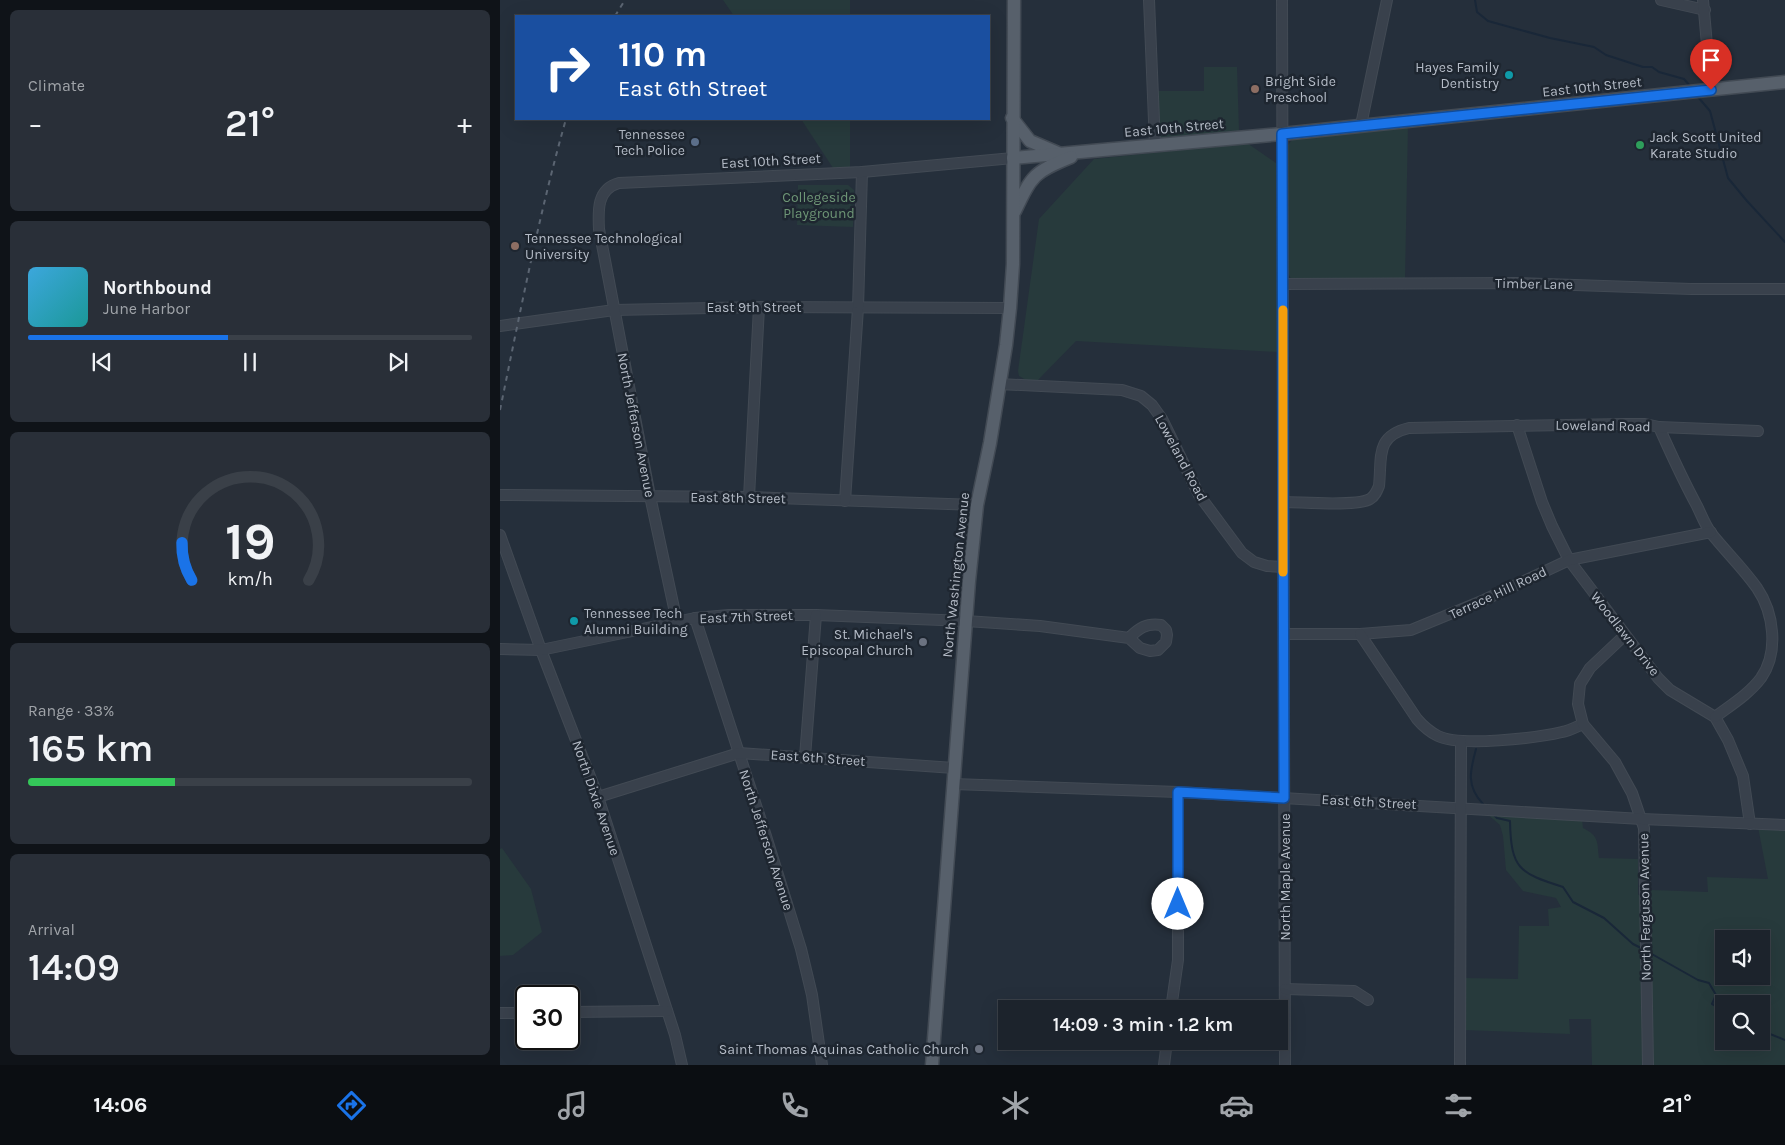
<!DOCTYPE html>
<meta charset="utf-8">
<style>
:root{--surface:#1c232c;--page:#292f38;--text:#f1f3f6;--muted:#a0a4a9;--line:#3a4048;--accent:#1a73e8}
body{margin:0;font-family:Karla,sans-serif;background:var(--page);color:var(--text);height:100vh;display:flex;flex-direction:column;font-size:19px;white-space:nowrap}
*{box-sizing:border-box;margin:0}
p{font-size:16px;color:var(--muted)}
.icon{flex:none;width:28px;height:28px;fill:none;stroke:currentColor;stroke-width:2;stroke-linecap:round;stroke-linejoin:round}
.map{position:relative;flex:1;overflow:hidden}
.side{display:flex;flex-direction:column;gap:10px;padding:10px;background:#0f1318;width:500px}
.side>*{flex:none}
.guide{position:absolute;left:15px;top:15px;width:475px;height:105px;border-radius:0px;box-shadow:0 5px 20px #0002,0 0 0 1px var(--line);background:#1a4fa0;color:#fff;overflow:hidden}
.buttons{position:absolute;left:1215px;top:930px;display:grid;gap:10px}
.buttons a{display:grid;place-items:center;width:55px;height:55px;border-radius:0px;background:var(--surface);box-shadow:0 5px 20px #0002,0 0 0 1px var(--line);font-size:25px}
.speed{position:absolute;left:15px;top:985px;display:flex;gap:10px;font-size:25px;font-weight:700;text-align:center}
.speed>*{display:grid;place-content:center;width:65px;height:65px;border-radius:50%;background:var(--surface);box-shadow:0 5px 20px #0002,0 0 0 1px var(--line);line-height:1}
.speed .limit{border:2px solid #111;border-radius:8px;background:#fff;color:#111}
.pin{position:absolute;display:grid;place-items:center;width:42px;height:42px;color:#fff;margin:-51px -21px;border-radius:50% 50% 50% 0;rotate:-45deg;box-shadow:0 0 5px #0007}
.pin .icon{rotate:45deg}
.me{position:absolute;width:55px;margin:-28px;rotate:0deg;stroke-linejoin:round;filter:drop-shadow(0 0 4px #0008)}
.turn{display:flex;align-items:center;gap:18px;height:105px;padding:0 20px;font-size:22px}
.turn .icon{width:65px;height:65px;stroke-width:2.5}
.turn b{display:block;font-size:35px;line-height:42px}
.big{font-size:38px;font-weight:600;line-height:1.1}
.side .card{flex:1;display:flex;flex-direction:column;justify-content:center;gap:8px;min-width:0;padding:0 18px;border-radius:8px;background:var(--page)}
.side .dial{align-items:center;gap:0}
.dial svg{height:130px;overflow:visible;fill:none;stroke:var(--line);stroke-width:7;stroke-linecap:round;text-anchor:middle}
.dial text{fill:var(--text);stroke:none}
.song{display:flex;align-items:center;gap:15px}
.cover{width:60px;height:60px;border-radius:8px;background:linear-gradient(135deg,hsl(200 70% 55%),hsl(180 70% 35%))}
.played{height:5px;border-radius:2px;background:linear-gradient(90deg,var(--accent) 45%,var(--line) 45%)}
.keys{display:flex;justify-content:space-around;direction:ltr}
.heat{display:flex;justify-content:space-between;align-items:center;font-size:28px;direction:ltr}
.charge{height:8px;border-radius:4px;background:linear-gradient(90deg,#34c759 33%,var(--line) 0)}
.trip{position:absolute;left:498px;top:1000px;width:290px;height:50px;border-radius:0px;background:var(--surface);box-shadow:0 5px 20px #0002,0 0 0 1px var(--line);font-weight:600;line-height:50px;text-align:center}
.tabs{display:flex;height:80px;justify-content:space-around;align-items:center;background:#0b0e12;color:var(--muted)}
.tabs .icon{width:35px;height:35px}
.tabs .active{color:var(--accent)}
.tabs b{font-size:22px;color:var(--text)}
main{display:flex;flex:1;min-height:0}
.map>svg:first-child{display:block}
.green{fill:#273a3c;fill-rule:evenodd}
.lines{fill:none;stroke-linecap:round;stroke-linejoin:round}
.stream{stroke:#192738;stroke-width:2}
.minor-casing{stroke:#424a54;stroke-width:12}
.major-casing{stroke:#424a54;stroke-width:15}
.minor{stroke:#39414c;stroke-width:10}
.major{stroke:#57606b;stroke-width:12}
.rail{stroke:#5b6572;stroke-width:2;stroke-dasharray:5 5;stroke-linecap:butt}
.route-casing{stroke:#114b97;stroke-width:12}
.route{stroke:#1a73e8;stroke-width:9}
.slow{stroke:#f59e0b;stroke-width:9}
.culture-dot{fill:#0f9aa8;stroke:#1e2630;stroke-width:2}
.education-dot{fill:#8d6e63;stroke:#1e2630;stroke-width:2}
.service-dot{fill:#5c6f8a;stroke:#1e2630;stroke-width:2}
.leisure-dot{fill:#2e9e5b;stroke:#1e2630;stroke-width:2}
.worship-dot{fill:#6b7280;stroke:#1e2630;stroke-width:2}
.labels{text-anchor:middle;dominant-baseline:central;stroke-width:5;stroke-linejoin:round;paint-order:stroke}
.poi-label{font-size:14px;fill:#b5bcc7;stroke:#1e2630;text-anchor:end}
.street-label{font-size:14px;fill:#b5bcc7;stroke:#1e2630}
.park-label{font-size:14px;fill:#6e9676;stroke:#1e2630}
</style>
<main>
<section class="side">
<div class="card"><p>Climate</p>
<div class="heat"><a>−</a><b class="big">21°</b><a>+</a></div>
</div>
<div class="card">
<div class="song"><i class="cover"></i><div><b>Northbound</b><p>June Harbor</p></div></div>
<div class="played"></div>
<div class="keys"><svg class="icon" aria-label="previous" viewBox="0 0 24 24"><path d="M18 5L8 12l10 7zM5 5v14"/></svg><svg class="icon" aria-label="pause" viewBox="0 0 24 24"><path d="M8 5v14M16 5v14"/></svg><svg class="icon" aria-label="next" viewBox="0 0 24 24"><path d="M6 5l10 7-10 7zM19 5v14"/></svg></div>
</div>
<div class="card dial"><svg viewBox="0 0 100 80">
<path d="M14 69A42 42 0 1 1 86 69"/>
<path d="M14 69A42 42 0 0 1 8 46" stroke="#1a73e8"/>
<text x="50" y="56" font-size="32" font-weight="700">19</text>
<text x="50" y="72" font-size="11">km/h</text>
</svg></div>
<div class="card"><p>Range · 33%</p><b class="big">165 km</b><div class="charge"></div></div>
<div class="card"><p>Arrival</p><b class="big">14:09</b></div>
</section>
<div class="map">
<svg width="1285" height="1065" viewBox="0 0 1285 1065">
<rect width="100%" height="100%" fill="#252f3b"/>
<!-- green -->
<g class="green">
<path d="M223 0H350V16H234Z"/>
<path d="M704 67H737L739 131 658 138 656 91H704Z"/>
<path d="M301 119H350V167L333 168Z"/>
<path d="M908 126 905 279H791L788 273V145L792 140 799 137Z"/>
<path d="M747 143 776 163 778 352 576 341 537 381 526 380 519 376 518 371 539 219 594 159Z"/>
<path d="M298 185H348L354 190 353 227 297 225Z"/>
<path d="M986 813 1082 819 1083 828C1099 836 1097 841 1099 858L1138 859V895L1152 890 1208 892 1207 877 1268 879 1258 827 1285 828V1065H1092L1091 1019H1069L1070 1034 963 1030 965 978 1018 979 1019 926H1049L1048 909 1061 907 1056 898 1023 891 1006 870 1003 836 1000 825ZM1224 939H1261V976H1224ZM1224 1004H1261V1041H1224Z"/>
<path d="M2 848 31 889 42 932 13 955 0 956V849Z"/>
</g>
<g class="lines">
<!-- stream -->
<g class="stream">
<path d="M975 0 977 12 988 21 1050 38 1094 47 1106 55 1143 67H1152L1159 72 1184 79 1190 86"/>
<path d="M1198 97 1210 111 1228 178 1247 201 1285 242"/>
<path d="M976 749C970 771 966 786 983 804"/>
<path d="M994 815 997 818 1010 821C1011 869 1019 873 1063 887L1073 902 1104 918 1133 944 1141 948"/>
<path d="M1150 953 1198 980 1209 983 1216 995 1212 1004 1224 1010"/>
<path d="M1261 1024 1270 1034 1285 1040"/>
</g>
<!-- minor casing -->
<g class="minor-casing">
<g id="minor">
<path d="M649 0 655 145"/>
<path d="M782 0 785 1065"/>
<path d="M1161 0 1205 10"/>
<path d="M1203 0 1211 90"/>
<path d="M861 125 887 0"/>
<path d="M783 284 1019 283 1191 289H1285"/>
<path d="M0 326 114 310 259 307 510 308"/>
<path d="M499 384 622 390 641 396 652 405 662 419 699 495 742 553 754 562 767 566 783 567"/>
<path d="M1017 425 1042 502 1052 526 1069 560 1158 678 1170 690 1215 717 1228 740 1243 776 1250 824"/>
<path d="M1159 427C1171 454 1183 480 1197 506 1201 514 1205 525 1211 533 1226 552 1243 568 1257 588 1274 613 1279 652 1261 678 1249 694 1231 705 1215 717"/>
<path d="M0 495 249 497 477 505"/>
<path d="M249 497 259 307"/>
<path d="M345 501 358 308 362 172"/>
<path d="M784 502C802 502 856 507 870 499 875 496 877 491 879 486 882 457 875 436 909 428L1125 424H1145L1159 427 1258 431"/>
<path d="M0 535 41 650 98 797 175 1035 182 1065"/>
<path d="M195 618 266 836 301 949 312 995 322 1065"/>
<path d="M177 622 150 496 99 229C98 210 97 189 119 183L362 172 513 158"/>
<path d="M784 634H860L911 630 984 600 1069 560 1211 532"/>
<path d="M860 634 917 719C923 726 930 732 938 736 960 747 1037 738 1062 732 1069 731 1076 727 1083 724"/>
<path d="M1125 635 1090 668 1080 684 1078 704 1083 724 1115 762 1132 793 1144 828 1148 1065"/>
<path d="M0 649 41 650 195 618 229 615H316L466 621 540 626 629 638 640 648 650 651 658 650 666 642 667 635 666 630 661 625C646 623 639 628 629 638"/>
<path d="M305 757 316 615"/>
<path d="M453 784 678 792 1142 819 1285 825"/>
<path d="M98 797 239 753 454 768"/>
<path d="M785 989 854 991 868 1000"/>
<path d="M671 1009 678 960V792"/>
<path d="M69 1012 167 1011"/>
<path d="M0 1013H26"/>
<path d="M664 1065 667 1041"/>
<path d="M960 1065 961 741"/>
</g>
</g>
<!-- major casing -->
<g class="major-casing">
<g id="major">
<path d="M512 118 530 141 558 153"/>
<path d="M513 158 782 134 1285 82"/>
<path d="M515 211C532 175 534 172 571 157"/>
<path d="M432 1065 469 581 477 505 490 443 506 345 510 308 513 264 514 0"/>
</g>
</g>
<!-- minor -->
<use href="#minor" class="minor"/>
<!-- major -->
<use href="#major" class="major"/>
<!-- rail -->
<g class="rail">
<path d="M115 16 125 0"/>
<path d="M0 410C20 313 39 214 66 119"/>
</g>
</g>
<g class="lines">
<!-- route casing -->
<g class="route-casing">
<path id="route" d="M678 904V792L784 798 782 134 1211 90"/>
</g>
<!-- route -->
<use href="#route" class="route"/>
<!-- slow -->
<path class="slow" d="M783 310V572"/>
</g>
<!-- markers -->
<g class="culture-dot">
<circle cx="1009" cy="75" r="5"/>
<circle cx="74" cy="621" r="5"/>
</g>
<g class="education-dot">
<circle cx="755" cy="89" r="5"/>
<circle cx="15" cy="246" r="5"/>
</g>
<circle class="service-dot" cx="195" cy="142" r="5"/>
<circle class="leisure-dot" cx="1140" cy="145" r="5"/>
<g class="worship-dot">
<circle cx="423" cy="642" r="5"/>
<circle cx="479" cy="1049" r="5"/>
</g>
<g class="labels">
<!-- poi labels -->
<g class="poi-label">
<text x="999" y="67">Hayes Family<tspan x="999" dy="16">Dentistry</tspan></text>
<text x="765" y="81" text-anchor="start">Bright Side<tspan x="765" dy="16">Preschool</tspan></text>
<text x="185" y="134">Tennessee<tspan x="185" dy="16">Tech Police</tspan></text>
<text x="1150" y="137" text-anchor="start">Jack Scott United<tspan x="1150" dy="16">Karate Studio</tspan></text>
<text x="25" y="238" text-anchor="start">Tennessee Technological<tspan x="25" dy="16">University</tspan></text>
<text x="84" y="613" text-anchor="start">Tennessee Tech<tspan x="84" dy="16">Alumni Building</tspan></text>
<text x="413" y="634">St. Michael's<tspan x="413" dy="16">Episcopal Church</tspan></text>
<text x="469" y="1049">Saint Thomas Aquinas Catholic Church</text>
</g>
<!-- street labels -->
<g class="street-label">
<text transform="translate(1092 87) rotate(-6)">East 10th Street</text>
<text transform="translate(674 128) rotate(-5)">East 10th Street</text>
<text transform="translate(271 161) rotate(-3)">East 10th Street</text>
<text transform="translate(1034 284) rotate(1)">Timber Lane</text>
<text x="254" y="307">East 9th Street</text>
<text transform="translate(136 425) rotate(79)">North Jefferson Avenue</text>
<text transform="translate(1103 426) rotate(1)">Loweland Road</text>
<text transform="translate(681 458) rotate(62)">Loweland Road</text>
<text transform="translate(238 498) rotate(1)">East 8th Street</text>
<text transform="translate(456 575) rotate(-84)">North Washington Avenue</text>
<text transform="translate(998 593) rotate(-25)">Terrace Hill Road</text>
<text transform="translate(246 617) rotate(-2)">East 7th Street</text>
<text transform="translate(1125 634) rotate(52)">Woodlawn Drive</text>
<text transform="translate(318 758) rotate(4)">East 6th Street</text>
<text transform="translate(96 798) rotate(71)">North Dixie Avenue</text>
<text transform="translate(869 802) rotate(3)">East 6th Street</text>
<text transform="translate(266 840) rotate(72)">North Jefferson Avenue</text>
<text transform="translate(785 877) rotate(-90)">North Maple Avenue</text>
<text transform="translate(1145 907) rotate(-91)">North Ferguson Avenue</text>
</g>
<!-- park labels -->
<g class="park-label">
<text x="319" y="197">Collegeside<tspan x="319" dy="16">Playground</tspan></text>
</g>
</g>
</svg>
<div class="buttons">
<a><svg class="icon" aria-label="sound" viewBox="0 0 24 24"><path d="M4 9h4l5-4v14l-5-4H4zM17 9q2 3 0 6"/></svg></a>
<a><svg class="icon" aria-label="search" viewBox="0 0 24 24"><circle cx="10" cy="10" r="6"/><path d="M15 15l6 6"/></svg></a>
</div>
<div class="speed"><div class="limit">30</div></div>
<div class="pin" style="left:1211px;top:90px;background:#d93025"><svg class="icon" aria-label="arrive" viewBox="0 0 24 24"><path d="M6 21V4h12l-3 4 3 4H6"/></svg></div>
<svg class="me" style="left:678px;top:904px" viewBox="-20 -20 40 40"><circle r="19" fill="#fff"/><path d="M0-13L10 11 0 6-10 11z" fill="#1a73e8"/></svg>
<div class="trip">14:09 · 3 min · 1.2 km</div>
<div class="guide">
<div class="turn"><svg class="icon" aria-label="right" viewBox="0 0 24 24"><path d="M7 20v-9h11M14 6l5 5-5 5"/></svg><div><b>110 m</b>East 6th Street</div></div>
</div>
</div>
</main>
<nav class="tabs">
<b>14:06</b>
<svg class="icon active" aria-label="directions" viewBox="0 0 24 24"><path d="M12 3l9 9-9 9-9-9zM9 14v-3h6M13 9l2 2-2 2"/></svg>
<svg class="icon" aria-label="music" viewBox="0 0 24 24"><path d="M9 18V5l10-2v13"/><circle cx="6" cy="18" r="3"/><circle cx="16" cy="16" r="3"/></svg>
<svg class="icon" aria-label="phone" viewBox="0 0 24 24"><path d="M5 4h4l2 5-3 2q2 4 5 5l2-3 5 2v4C11 20 4 13 5 4z"/></svg>
<svg class="icon" aria-label="climate" viewBox="0 0 24 24"><path d="M12 3v18M4 7l16 10M4 17L20 7"/></svg>
<svg class="icon" aria-label="car" viewBox="0 0 24 24"><path d="M5 17H2v-5l4-1 3-4h7l3 4 3 1v5h-3M9 17h6M6 11h13"/><circle cx="7" cy="17" r="2"/><circle cx="17" cy="17" r="2"/></svg>
<svg class="icon" aria-label="filters" viewBox="0 0 24 24"><path d="M4 7h16M4 17h16"/><circle cx="9" cy="7" r="2"/><circle cx="15" cy="17" r="2"/></svg>
<b>21°</b>
</nav>
